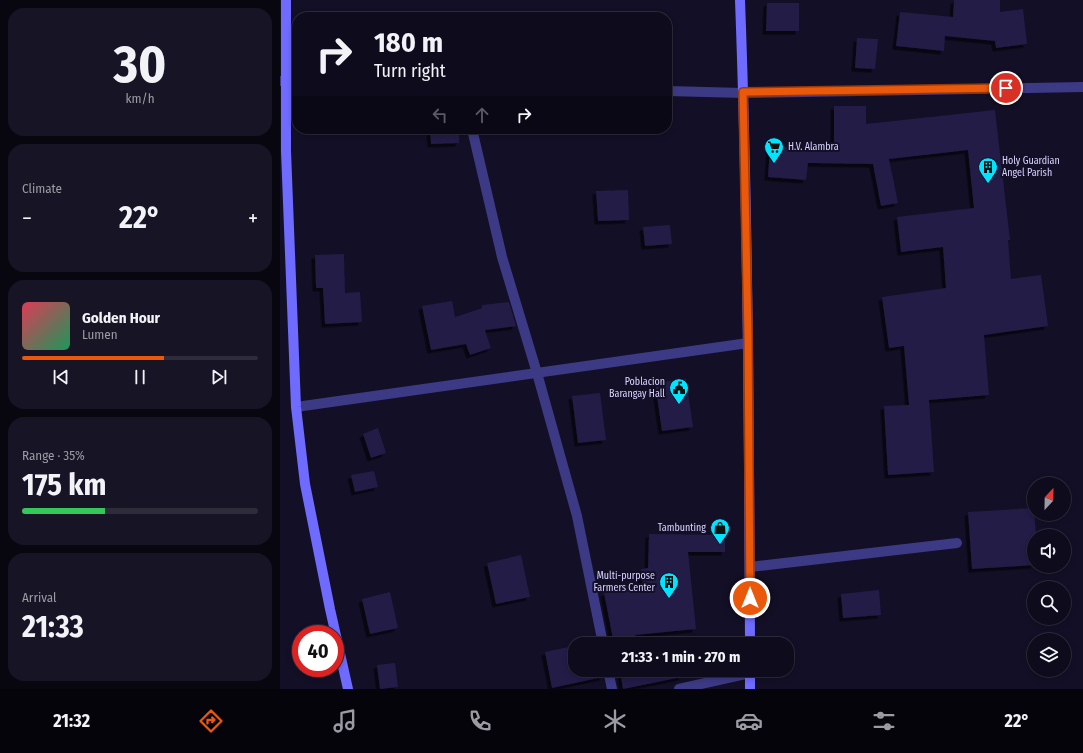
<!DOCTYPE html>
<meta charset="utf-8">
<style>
:root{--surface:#0e0b1c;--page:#171425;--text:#f1f3f6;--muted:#9b9ba3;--line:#2e2b3b;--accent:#ea580c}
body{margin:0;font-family:"Fira Sans Condensed",sans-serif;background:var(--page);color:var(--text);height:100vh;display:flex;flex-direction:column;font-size:15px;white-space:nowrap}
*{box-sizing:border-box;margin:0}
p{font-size:13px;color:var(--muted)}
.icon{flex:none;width:22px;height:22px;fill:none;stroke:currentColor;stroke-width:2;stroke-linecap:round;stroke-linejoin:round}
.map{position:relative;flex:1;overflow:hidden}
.details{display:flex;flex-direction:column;gap:8px;padding:8px;background:#08060f;width:280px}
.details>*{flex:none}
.banner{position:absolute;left:12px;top:12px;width:380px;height:122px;border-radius:16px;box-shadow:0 2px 6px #0003,0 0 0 1px var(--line);background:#0e0b1c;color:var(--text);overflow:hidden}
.needle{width:26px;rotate:22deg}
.buttons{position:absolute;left:747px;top:477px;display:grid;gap:8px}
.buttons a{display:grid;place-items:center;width:44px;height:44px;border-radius:50%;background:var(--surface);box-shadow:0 2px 6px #0003,0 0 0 1px var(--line);font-size:20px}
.speed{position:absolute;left:12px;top:625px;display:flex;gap:8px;font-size:20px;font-weight:700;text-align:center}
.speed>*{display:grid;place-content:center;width:52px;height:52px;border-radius:50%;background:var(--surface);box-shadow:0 2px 6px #0003,0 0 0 1px var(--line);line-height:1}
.speed .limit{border:6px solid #d22;background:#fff;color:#111}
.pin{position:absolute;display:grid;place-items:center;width:34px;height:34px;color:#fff;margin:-17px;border:2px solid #fff;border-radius:50%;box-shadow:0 1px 4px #0007}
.me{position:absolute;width:44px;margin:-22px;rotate:0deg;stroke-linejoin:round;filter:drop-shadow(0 0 3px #0008)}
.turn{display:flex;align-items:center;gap:14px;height:84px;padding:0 16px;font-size:18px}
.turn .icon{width:52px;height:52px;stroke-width:2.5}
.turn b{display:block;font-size:28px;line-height:34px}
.lanes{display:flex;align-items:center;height:38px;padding:0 16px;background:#0003;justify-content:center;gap:20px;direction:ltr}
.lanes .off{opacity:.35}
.big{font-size:30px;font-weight:700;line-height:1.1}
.details .widget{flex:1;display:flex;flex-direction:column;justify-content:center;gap:6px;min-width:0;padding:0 14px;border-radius:16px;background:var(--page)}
.details .dial{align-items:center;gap:0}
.dial b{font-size:52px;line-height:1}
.song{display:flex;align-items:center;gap:12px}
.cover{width:48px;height:48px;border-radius:6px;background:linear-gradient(135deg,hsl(350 70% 55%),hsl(150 70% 35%))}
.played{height:4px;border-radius:2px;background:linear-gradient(90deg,var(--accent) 60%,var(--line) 60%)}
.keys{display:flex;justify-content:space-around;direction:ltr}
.heat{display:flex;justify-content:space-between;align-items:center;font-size:22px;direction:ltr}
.charge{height:6px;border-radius:3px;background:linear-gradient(90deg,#34c759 35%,var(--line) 0)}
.trip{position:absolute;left:288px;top:637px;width:226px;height:40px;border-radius:16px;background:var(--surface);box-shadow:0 2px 6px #0003,0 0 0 1px var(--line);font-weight:700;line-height:40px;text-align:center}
.tabs{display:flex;height:64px;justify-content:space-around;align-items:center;background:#06040b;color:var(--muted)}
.tabs .icon{width:28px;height:28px}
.tabs .selected{color:var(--accent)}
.tabs b{font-size:18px;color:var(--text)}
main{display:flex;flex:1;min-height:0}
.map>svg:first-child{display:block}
.building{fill:#241b47;filter:url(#shadow)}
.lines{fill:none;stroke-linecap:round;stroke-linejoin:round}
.street{stroke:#3d3a85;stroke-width:10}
.secondary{stroke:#6f6bff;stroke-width:10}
.route-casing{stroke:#983908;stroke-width:10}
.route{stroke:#ea580c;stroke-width:7}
.labels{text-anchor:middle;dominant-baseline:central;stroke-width:4;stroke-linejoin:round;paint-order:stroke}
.poi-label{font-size:10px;fill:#d9d4ff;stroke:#130f26;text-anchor:end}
</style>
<main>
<section class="details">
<div class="widget dial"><b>30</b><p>km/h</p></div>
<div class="widget"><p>Climate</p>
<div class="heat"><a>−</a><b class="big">22°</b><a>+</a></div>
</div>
<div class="widget">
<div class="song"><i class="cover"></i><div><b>Golden Hour</b><p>Lumen</p></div></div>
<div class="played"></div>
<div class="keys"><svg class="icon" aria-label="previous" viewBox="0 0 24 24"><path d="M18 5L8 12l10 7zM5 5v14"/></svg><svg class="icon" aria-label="pause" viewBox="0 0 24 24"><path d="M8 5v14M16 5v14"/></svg><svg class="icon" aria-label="next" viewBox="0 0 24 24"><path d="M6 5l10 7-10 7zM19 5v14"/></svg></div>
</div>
<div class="widget"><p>Range · 35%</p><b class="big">175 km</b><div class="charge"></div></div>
<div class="widget"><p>Arrival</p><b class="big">21:33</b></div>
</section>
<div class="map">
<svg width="803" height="689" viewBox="0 0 803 689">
<defs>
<filter id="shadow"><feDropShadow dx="-3.5" dy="3.5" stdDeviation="0" flood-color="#0009"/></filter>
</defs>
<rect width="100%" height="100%" fill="#130f26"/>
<!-- building -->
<g class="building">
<path d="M674 0H720V12L743 9 747 44 716 48 715 41 665 36 664 51 616 46 620 12 673 17Z"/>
<path d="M487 3H519V31H486Z"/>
<path d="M577 38 598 39 595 69 575 68Z"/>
<path d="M554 106H586V124L715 110 730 240H728L731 279 761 275 768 326 704 335 709 395 649 400 654 472 608 475 604 406 629 405 624 346 609 348 602 297 666 288 663 247 621 252 617 217 694 208 688 150 609 159 618 203 601 206 593 164 528 163 526 180 488 177 490 146 554 151Z"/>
<path d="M150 129H179V143L151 144Z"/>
<path d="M348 190 349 220 318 221 316 191Z"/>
<path d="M390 225 392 244 365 246 363 227Z"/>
<path d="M64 254 65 293 80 292 82 322 45 324 43 288H36L35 255Z"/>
<path d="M172 301 175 317 202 308V305L229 302 236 326 205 330 211 348 190 355 186 344 151 350 142 306Z"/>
<path d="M406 379 413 427 382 431 375 383Z"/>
<path d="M320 393 326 440 298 443 292 396Z"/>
<path d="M98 428 106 453 91 458 83 434Z"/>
<path d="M94 471 98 487 75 492 71 475Z"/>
<path d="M754 508 756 536H754V565L692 569 688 512Z"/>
<path d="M369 534 445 535V552H408L416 629 355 635 357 644H334L324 593 363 586 361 569 368 568Z"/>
<path d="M241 555 250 597 216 604 207 563Z"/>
<path d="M599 590 601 615 563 618 561 594Z"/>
<path d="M110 592 118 628 90 634 82 599Z"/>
<path d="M293 646 295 655V670H322L323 677 272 688 265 652Z"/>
<path d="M115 663 118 687 100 689 97 665Z"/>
<path d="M340 670H401L402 677 343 689Z"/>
</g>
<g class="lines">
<!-- street -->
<g class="street">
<path d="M0 81 17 82"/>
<path d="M387 91 463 93 803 87"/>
<path d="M192 129 222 257 257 373 297 516 323 644"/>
<path d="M16 407 468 343"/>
<path d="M470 567 677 543"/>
<path d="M328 670 332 689"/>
<path d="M399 689 470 673"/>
</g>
<!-- secondary -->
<g class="secondary">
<path d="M6 0V151L16 407 25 484 50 609 68 689"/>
<path d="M460 0C468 215 469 429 470 644"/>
<path d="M470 670V689"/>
</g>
</g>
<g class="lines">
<!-- route casing -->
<g class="route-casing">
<path id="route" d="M470 598 468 335 463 92 726 88"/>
</g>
<!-- route -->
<use href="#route" class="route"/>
</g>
<!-- icons -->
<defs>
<g id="supermarket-pin" transform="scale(1)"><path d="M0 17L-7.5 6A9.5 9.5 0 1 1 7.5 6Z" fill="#00e5ff" stroke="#130f26"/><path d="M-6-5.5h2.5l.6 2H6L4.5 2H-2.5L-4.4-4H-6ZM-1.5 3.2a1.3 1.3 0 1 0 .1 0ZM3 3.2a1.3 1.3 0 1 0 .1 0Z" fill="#111"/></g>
<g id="building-pin" transform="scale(1)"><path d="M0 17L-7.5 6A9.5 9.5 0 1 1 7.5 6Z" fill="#00e5ff" stroke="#130f26"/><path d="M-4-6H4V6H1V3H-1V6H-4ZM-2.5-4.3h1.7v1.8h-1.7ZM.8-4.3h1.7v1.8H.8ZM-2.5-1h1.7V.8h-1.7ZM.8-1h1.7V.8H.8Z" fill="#111"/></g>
<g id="civic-pin" transform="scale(1)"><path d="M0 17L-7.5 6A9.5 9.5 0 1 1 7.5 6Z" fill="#00e5ff" stroke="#130f26"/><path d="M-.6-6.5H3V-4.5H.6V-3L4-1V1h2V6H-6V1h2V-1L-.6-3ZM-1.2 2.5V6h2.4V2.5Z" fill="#111"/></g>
<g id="shop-pin" transform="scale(1)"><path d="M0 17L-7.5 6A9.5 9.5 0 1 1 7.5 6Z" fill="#00e5ff" stroke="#130f26"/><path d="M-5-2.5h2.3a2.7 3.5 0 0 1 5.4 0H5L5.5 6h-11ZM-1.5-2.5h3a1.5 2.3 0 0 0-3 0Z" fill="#111"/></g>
</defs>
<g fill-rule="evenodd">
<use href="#supermarket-pin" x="494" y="147"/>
<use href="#building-pin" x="708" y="167"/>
<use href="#civic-pin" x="399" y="388"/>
<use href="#shop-pin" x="440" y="528"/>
<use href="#building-pin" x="389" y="582"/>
</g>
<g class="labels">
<!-- poi labels -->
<g class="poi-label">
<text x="508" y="147" text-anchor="start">H.V. Alambra</text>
<text x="722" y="161" text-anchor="start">Holy Guardian<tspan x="722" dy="12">Angel Parish</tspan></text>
<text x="385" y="382">Poblacion<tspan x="385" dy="12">Barangay Hall</tspan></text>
<text x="426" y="528">Tambunting</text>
<text x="375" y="576">Multi-purpose<tspan x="375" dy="12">Farmers Center</tspan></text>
</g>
</g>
</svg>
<div class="buttons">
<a><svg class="needle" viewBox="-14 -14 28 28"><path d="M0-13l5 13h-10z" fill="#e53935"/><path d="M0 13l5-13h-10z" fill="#9b9ba3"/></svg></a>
<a><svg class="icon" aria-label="sound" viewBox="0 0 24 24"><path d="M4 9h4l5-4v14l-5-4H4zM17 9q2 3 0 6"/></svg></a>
<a><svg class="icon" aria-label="search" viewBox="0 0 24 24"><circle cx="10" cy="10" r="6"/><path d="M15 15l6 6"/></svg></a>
<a><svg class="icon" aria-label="layers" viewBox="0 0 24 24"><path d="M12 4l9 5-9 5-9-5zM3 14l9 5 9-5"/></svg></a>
</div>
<div class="speed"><div class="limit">40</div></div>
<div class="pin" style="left:726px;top:88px;background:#d93025"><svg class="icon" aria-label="arrive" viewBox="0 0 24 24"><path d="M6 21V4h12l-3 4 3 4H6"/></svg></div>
<svg class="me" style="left:470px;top:598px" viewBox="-20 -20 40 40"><circle r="17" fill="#ea580c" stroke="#fff" stroke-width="3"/><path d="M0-11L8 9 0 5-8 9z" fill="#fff"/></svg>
<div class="trip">21:33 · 1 min · 270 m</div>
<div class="banner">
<div class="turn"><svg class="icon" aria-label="right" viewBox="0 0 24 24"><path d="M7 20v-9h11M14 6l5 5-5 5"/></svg><div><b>180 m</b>Turn right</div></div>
<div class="lanes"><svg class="icon off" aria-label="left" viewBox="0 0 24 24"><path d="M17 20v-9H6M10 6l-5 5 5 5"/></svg><svg class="icon off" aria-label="ahead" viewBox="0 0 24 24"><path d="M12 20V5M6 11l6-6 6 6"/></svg><svg class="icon" aria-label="right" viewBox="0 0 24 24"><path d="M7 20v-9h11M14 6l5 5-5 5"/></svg></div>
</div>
</div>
</main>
<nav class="tabs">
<b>21:32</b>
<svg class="icon selected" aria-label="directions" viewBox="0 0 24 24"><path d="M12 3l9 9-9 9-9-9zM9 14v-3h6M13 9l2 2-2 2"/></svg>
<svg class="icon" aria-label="music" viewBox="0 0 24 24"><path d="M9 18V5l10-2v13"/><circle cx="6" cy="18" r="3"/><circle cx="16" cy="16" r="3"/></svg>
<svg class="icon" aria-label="phone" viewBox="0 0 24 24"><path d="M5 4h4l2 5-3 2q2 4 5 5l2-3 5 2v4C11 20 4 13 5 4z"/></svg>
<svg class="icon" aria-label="climate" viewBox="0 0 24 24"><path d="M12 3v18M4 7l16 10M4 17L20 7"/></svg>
<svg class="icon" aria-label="car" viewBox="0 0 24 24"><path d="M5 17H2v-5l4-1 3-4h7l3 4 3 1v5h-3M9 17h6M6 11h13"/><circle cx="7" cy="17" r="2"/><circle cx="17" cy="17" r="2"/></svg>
<svg class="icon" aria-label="filters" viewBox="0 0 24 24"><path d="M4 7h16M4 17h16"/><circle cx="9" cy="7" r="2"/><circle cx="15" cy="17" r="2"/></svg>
<b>22°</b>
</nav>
